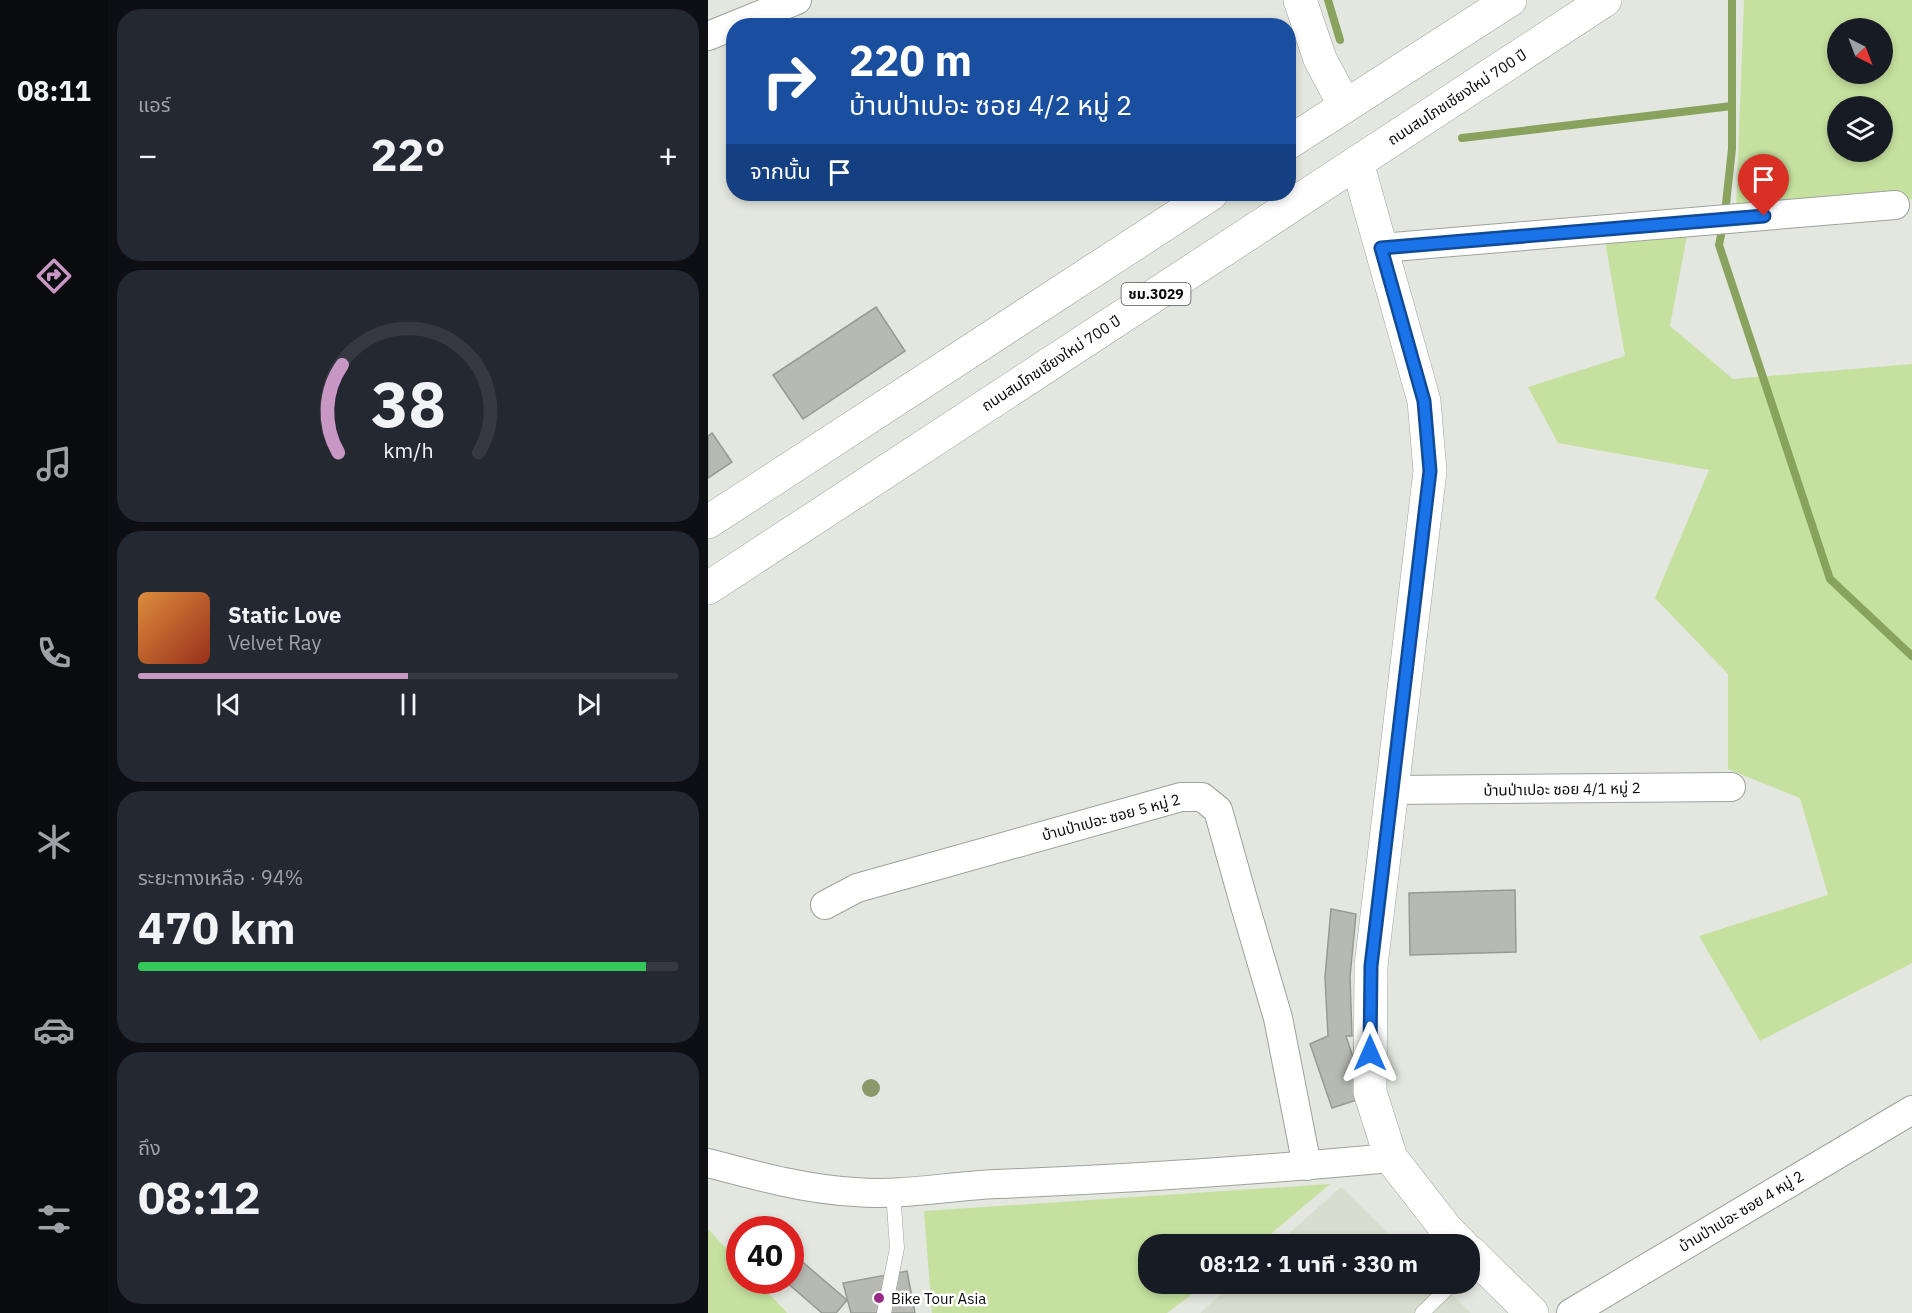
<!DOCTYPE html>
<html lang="th">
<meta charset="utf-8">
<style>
:root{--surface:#171b24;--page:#242831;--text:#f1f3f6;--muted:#9ea1a6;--line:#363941;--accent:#c997c3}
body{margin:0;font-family:"IBM Plex Sans","Noto Sans Thai",sans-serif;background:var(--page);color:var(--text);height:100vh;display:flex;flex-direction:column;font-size:22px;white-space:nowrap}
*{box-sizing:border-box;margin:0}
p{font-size:20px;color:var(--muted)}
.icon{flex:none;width:33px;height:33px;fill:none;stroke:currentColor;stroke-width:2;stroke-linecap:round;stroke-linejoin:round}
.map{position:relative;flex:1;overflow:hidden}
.sheet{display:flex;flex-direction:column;gap:9px;padding:9px;background:#0d0f14;width:600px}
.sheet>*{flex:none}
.top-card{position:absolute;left:18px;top:18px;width:570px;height:183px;border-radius:24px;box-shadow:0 3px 9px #0003;background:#1a4fa0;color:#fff;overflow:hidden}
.needle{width:39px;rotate:138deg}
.buttons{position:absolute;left:1119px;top:18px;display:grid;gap:12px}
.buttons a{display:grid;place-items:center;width:66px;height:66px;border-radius:50%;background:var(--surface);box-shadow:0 3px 9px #0003;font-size:30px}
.speed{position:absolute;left:18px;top:1216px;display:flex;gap:12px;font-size:30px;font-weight:700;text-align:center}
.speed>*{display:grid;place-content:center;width:78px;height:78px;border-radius:50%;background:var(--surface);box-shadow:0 3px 9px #0003;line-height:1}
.speed .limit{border:9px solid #d22;background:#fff;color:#111}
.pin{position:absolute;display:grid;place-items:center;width:51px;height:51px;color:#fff;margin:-62px -26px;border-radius:50% 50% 50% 0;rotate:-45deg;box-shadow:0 0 6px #0007}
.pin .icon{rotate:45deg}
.me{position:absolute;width:66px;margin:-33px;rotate:0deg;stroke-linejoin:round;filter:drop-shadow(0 0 4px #0008)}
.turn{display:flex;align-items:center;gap:21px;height:126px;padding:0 24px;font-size:27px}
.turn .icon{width:78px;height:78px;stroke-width:2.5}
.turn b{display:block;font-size:42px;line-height:51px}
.then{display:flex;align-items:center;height:57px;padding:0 24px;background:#0003;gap:12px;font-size:22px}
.big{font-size:45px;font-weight:800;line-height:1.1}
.sheet .tile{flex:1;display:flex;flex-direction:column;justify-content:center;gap:9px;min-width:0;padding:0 21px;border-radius:24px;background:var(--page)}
.sheet .dial{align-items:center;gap:0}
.dial svg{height:156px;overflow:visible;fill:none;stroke:var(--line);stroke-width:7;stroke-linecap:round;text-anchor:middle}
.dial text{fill:var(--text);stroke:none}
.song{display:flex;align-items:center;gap:18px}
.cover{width:72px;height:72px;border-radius:9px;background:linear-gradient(135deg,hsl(30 70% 55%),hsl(10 70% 35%))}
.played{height:6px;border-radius:3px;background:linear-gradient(90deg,var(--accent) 50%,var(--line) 50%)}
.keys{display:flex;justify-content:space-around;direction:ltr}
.heat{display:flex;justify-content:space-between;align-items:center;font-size:33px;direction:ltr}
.charge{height:9px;border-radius:4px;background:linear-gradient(90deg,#34c759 94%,var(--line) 0)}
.trip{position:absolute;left:430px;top:1234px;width:342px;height:60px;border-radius:24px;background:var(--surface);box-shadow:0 3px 9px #0003;font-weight:800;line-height:60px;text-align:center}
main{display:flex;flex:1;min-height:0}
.tab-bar{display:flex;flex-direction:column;width:108px;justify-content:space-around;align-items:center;background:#090b0e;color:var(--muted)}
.tab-bar .icon{width:42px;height:42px}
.tab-bar .current{color:var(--accent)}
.tab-bar b{font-size:27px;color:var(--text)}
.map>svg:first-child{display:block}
.built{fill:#d8decf}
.green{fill:#c6e19f;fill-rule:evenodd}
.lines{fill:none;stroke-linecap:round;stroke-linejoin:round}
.stream{stroke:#89a35f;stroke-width:8}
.building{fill:#b6bab2;stroke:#979a92;stroke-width:1.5}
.lane-casing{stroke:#9ea29a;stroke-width:15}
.street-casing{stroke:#9ea29a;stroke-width:30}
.secondary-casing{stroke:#9ea29a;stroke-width:34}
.primary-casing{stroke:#9ea29a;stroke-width:34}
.lane{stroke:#fff;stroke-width:14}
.street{stroke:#fff;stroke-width:28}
.secondary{stroke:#fff;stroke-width:33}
.primary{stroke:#fff;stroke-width:33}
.tree{fill:#8a996c}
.route-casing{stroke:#114b97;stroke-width:15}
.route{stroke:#1a73e8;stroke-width:10}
.poi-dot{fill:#992784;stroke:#fff;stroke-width:2}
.labels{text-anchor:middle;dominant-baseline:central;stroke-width:5;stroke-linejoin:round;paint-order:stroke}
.shield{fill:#fff;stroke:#545554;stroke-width:1.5}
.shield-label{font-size:14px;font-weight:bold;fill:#0b0c0a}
.street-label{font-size:15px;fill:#0b0c0a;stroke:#fff}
.poi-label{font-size:15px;fill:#0b0c0a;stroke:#fff;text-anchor:start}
</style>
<main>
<nav class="tab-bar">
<b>08:11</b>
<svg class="icon current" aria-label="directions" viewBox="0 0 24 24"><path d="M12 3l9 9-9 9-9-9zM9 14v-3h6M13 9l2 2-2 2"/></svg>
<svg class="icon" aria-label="music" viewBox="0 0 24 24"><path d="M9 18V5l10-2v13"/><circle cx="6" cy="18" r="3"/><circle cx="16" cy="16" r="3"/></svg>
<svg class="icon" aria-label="phone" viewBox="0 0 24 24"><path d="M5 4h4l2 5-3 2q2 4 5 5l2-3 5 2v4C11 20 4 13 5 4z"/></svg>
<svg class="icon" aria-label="climate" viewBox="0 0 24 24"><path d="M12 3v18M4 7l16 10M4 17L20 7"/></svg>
<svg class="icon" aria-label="car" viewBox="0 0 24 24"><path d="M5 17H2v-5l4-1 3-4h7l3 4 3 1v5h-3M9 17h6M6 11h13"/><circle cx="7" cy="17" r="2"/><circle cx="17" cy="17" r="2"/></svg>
<svg class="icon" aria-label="filters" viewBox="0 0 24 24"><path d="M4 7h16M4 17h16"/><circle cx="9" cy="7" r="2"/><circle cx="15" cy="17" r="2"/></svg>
</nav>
<section class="sheet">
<div class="tile"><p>แอร์</p>
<div class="heat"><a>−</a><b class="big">22°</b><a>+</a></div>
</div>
<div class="tile dial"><svg viewBox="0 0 100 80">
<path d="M14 69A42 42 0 1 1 86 69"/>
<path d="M14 69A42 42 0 0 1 16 24" stroke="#c997c3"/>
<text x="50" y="56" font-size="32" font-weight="700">38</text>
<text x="50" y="72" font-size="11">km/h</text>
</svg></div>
<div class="tile">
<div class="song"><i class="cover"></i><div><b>Static Love</b><p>Velvet Ray</p></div></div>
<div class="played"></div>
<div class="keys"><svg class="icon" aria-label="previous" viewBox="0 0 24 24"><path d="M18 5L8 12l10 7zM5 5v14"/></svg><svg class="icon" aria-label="pause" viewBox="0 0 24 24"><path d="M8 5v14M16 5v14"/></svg><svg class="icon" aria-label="next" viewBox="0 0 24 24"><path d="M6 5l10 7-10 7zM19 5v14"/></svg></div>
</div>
<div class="tile"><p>ระยะทางเหลือ · 94%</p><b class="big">470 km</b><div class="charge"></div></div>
<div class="tile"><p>ถึง</p><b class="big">08:12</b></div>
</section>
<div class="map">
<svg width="1204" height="1313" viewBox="0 0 1204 1313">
<rect width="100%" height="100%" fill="#e3e7df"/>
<!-- built -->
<g class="built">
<path d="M633 1187 692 1245H568Z"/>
<path d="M524 1284H733L763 1313H492Z"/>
</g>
<!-- green -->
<g class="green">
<path d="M1036 0H1204V199L1028 211ZM1130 28H1174V74H1130ZM1130 106H1174V152H1130Z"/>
<path d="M979 236 962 326 1025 379 1204 364V963L1052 1041 991 936 1120 895 1092 798 1020 769V674L947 598 1001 470 850 443 820 387 917 356 897 241Z"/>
<path d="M622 1184 550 1245H441V1284H498L459 1313H224L216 1211Z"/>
<path d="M0 1229 31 1262 32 1281H49L79 1313H0Z"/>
</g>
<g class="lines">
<!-- stream -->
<g class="stream">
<path d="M620 0 632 40"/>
<path d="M754 138 1024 106"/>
<path d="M1017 213 1024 149V0"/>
<path d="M1015 225 1011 245 1122 579 1204 656"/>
</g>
</g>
<!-- building -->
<g class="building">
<path d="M168 307 197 351 95 419 65 375Z"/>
<path d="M4 433 24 462 0 478V436Z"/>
<path d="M807 890 808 952 702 955 701 893Z"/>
<path d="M623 909 648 914 642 977 644 1036H638L658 1097 624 1108 602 1044 620 1036 617 977Z"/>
<path d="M91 1259 139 1300 128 1313H114L77 1281H82V1269Z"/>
<path d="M199 1271 207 1313H143L135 1283Z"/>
</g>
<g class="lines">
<!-- lane casing -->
<g class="lane-casing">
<g id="lane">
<path d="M176 1313 189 1248 185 1192"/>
<path d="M714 1313 744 1284"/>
</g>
</g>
<!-- street casing -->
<g class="street-casing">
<g id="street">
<path d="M0 36 89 0"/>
<path d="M673 248 1187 205"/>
<path d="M684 790 1023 787"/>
<path d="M117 905 149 888 473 797H494L510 810 535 899 570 1018 599 1166"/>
<path d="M0 1163C49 1176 96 1189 147 1192 194 1196 241 1186 288 1184 420 1179 552 1170 683 1158"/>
<path d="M863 1313 1204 1110"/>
</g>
</g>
<!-- secondary casing -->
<g class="secondary-casing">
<g id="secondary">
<path d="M592 0 612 59 637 106"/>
<path d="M649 162 716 401 722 471 663 966 662 1092 683 1158 739 1230 754 1245"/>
<path d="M762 1252 824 1313"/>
</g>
</g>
<!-- primary casing -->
<g class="primary-casing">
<g id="primary">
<path d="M580 143 802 0"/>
<path d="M0 522 503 194"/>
<path d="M0 588 897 0"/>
</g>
</g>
<!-- lane -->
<use href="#lane" class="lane"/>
<!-- street -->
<use href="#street" class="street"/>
<!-- secondary -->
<use href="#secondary" class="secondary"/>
<!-- primary -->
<use href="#primary" class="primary"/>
</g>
<!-- trees -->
<circle class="tree" cx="163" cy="1088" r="9"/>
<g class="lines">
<!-- route casing -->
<g class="route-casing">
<path id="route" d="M662 1053 663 966 722 471 716 401 673 248 1056 216"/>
</g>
<!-- route -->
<use href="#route" class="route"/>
</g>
<!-- markers -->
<circle class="poi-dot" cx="171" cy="1298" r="6"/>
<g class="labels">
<!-- shield labels -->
<rect class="shield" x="413.5" y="283" width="69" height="22" rx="4.5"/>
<g class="shield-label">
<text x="448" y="294">ชม.3029</text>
</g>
<!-- street labels -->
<g class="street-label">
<text transform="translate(749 97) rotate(-33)">ถนนสมโภชเชียงใหม่ 700 ปี</text>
<text transform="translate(343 363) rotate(-33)">ถนนสมโภชเชียงใหม่ 700 ปี</text>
<text transform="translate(854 789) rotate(-1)">บ้านป่าเปอะ ซอย 4/1 หมู่ 2</text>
<text transform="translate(403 817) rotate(-15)">บ้านป่าเปอะ ซอย 5 หมู่ 2</text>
<text transform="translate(1033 1211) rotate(-31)">บ้านป่าเปอะ ซอย 4 หมู่ 2</text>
</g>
<!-- poi labels -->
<g class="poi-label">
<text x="183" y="1298">Bike Tour Asia</text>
</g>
</g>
</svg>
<div class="buttons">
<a><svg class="needle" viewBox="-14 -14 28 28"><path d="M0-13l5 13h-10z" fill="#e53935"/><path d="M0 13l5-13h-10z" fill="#9ea1a6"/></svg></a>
<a><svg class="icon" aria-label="layers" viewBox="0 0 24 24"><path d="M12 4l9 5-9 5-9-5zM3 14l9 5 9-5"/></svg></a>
</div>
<div class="speed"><div class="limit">40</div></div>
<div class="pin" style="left:1056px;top:216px;background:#d93025"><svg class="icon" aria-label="arrive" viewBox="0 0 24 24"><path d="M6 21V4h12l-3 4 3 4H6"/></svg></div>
<svg class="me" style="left:662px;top:1053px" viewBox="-20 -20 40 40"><path d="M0-17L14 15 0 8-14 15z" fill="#1a73e8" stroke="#fff" stroke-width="4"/></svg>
<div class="trip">08:12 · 1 นาที · 330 m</div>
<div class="top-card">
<div class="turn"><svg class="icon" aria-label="right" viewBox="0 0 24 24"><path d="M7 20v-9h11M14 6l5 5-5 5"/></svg><div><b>220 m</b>บ้านป่าเปอะ ซอย 4/2 หมู่ 2</div></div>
<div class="then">จากนั้น<svg class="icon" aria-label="arrive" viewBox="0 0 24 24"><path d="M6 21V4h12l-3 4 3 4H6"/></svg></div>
</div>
</div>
</main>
